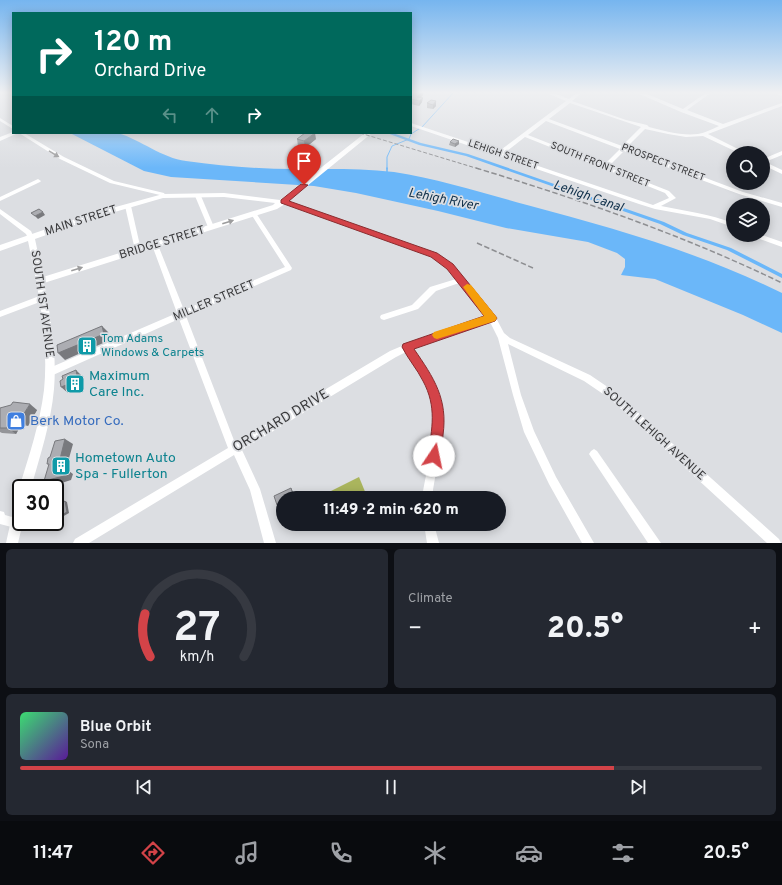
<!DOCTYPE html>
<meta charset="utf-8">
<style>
:root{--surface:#171b24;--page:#242831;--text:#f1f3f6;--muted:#9ea1a6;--line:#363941;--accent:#d34348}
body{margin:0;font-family:Overpass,sans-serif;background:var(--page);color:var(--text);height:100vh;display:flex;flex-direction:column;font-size:15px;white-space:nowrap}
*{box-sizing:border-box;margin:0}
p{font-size:13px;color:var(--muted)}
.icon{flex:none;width:22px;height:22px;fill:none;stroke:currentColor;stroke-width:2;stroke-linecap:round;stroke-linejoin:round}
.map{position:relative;height:543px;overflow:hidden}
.details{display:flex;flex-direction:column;gap:6px;padding:6px;background:#0d0f14;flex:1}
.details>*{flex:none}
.hud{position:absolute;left:12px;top:12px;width:400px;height:122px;border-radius:0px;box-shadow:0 2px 10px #0003;background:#00695c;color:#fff;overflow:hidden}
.fabs{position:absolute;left:726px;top:146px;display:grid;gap:8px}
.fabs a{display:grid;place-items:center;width:44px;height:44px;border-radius:50%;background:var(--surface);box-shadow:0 2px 10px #0003;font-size:20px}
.speed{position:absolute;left:12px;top:479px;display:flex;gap:8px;font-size:20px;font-weight:700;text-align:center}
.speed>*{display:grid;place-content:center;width:52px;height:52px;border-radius:50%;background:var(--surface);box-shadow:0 2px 10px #0003;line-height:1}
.speed .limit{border:2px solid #111;border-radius:6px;background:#fff;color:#111}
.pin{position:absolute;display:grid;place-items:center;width:34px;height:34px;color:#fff;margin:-41px -17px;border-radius:50% 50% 50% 0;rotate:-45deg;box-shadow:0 0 4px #0007}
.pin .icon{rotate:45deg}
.me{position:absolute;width:44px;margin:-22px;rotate:11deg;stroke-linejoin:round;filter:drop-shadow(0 0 3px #0008)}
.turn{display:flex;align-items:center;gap:14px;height:84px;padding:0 16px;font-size:18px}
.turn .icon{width:52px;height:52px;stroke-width:2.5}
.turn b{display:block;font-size:28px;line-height:34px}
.lanes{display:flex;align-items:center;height:38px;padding:0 16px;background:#0003;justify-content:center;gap:20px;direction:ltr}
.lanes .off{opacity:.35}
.big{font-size:30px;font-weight:800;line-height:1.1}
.details .card{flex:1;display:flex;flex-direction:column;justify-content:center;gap:6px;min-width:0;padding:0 14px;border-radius:6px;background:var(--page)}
.details .dial{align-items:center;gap:0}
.dial svg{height:104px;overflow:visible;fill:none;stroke:var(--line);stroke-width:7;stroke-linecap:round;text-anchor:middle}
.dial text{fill:var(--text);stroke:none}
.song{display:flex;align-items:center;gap:12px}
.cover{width:48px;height:48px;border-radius:6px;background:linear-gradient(135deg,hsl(140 70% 55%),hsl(270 70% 35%))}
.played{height:4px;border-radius:2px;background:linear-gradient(90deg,var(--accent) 80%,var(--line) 80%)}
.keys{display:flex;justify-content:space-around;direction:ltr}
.heat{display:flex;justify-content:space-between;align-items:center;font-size:22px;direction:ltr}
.details .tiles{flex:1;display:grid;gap:6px;grid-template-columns:1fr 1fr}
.card:last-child{grid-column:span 2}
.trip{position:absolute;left:276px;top:491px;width:230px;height:40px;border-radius:20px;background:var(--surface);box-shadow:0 2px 10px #0003;font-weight:800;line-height:40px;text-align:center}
.tab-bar{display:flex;height:64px;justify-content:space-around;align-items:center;background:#090b0e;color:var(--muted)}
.tab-bar .icon{width:28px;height:28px}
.tab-bar .selected{color:var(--accent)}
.tab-bar b{font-size:18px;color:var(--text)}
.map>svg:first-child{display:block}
.green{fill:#aab55d}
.water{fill:#6bb7f9}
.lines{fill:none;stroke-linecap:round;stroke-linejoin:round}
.stream-far1{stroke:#6bb7f9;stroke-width:1}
.stream{stroke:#6bb7f9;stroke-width:1.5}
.canal{fill:#6bb7f9;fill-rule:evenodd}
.minor{fill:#fff;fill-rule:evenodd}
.major{fill:#fff;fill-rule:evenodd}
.rail-far1{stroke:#8e8f92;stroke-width:1;stroke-dasharray:4 2;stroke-linecap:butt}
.rail{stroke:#8e8f92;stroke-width:1.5;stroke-dasharray:5.5 2.5;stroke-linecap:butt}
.wall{fill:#949599}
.shaded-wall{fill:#78797d}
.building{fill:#acadb2;stroke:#78797d}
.oneway{fill:#9c9c9d}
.route{fill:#d34348;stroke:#892c2f}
.slow{fill:#f59e0b}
.labels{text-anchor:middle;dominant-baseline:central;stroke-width:3.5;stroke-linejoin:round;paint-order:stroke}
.far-street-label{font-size:10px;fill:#39393b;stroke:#dcdee2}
.street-label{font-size:12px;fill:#39393b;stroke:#dcdee2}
.culture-label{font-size:12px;fill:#0d838f;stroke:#dcdee2;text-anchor:start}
.water-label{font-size:13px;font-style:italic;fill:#10304a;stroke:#dcdee2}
.near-culture-label{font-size:14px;fill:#0d838f;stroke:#dcdee2;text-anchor:start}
.near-shop-label{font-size:14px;fill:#366cbe;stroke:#dcdee2;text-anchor:start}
.near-street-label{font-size:14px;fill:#39393b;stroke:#dcdee2}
</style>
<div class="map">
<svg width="782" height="543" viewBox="0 0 782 543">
<rect width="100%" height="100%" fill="#dcdee2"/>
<!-- green -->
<path class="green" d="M359 477 366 494 358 498H331L329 492Z"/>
<!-- water -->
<path class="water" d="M70 133C83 133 106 130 118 133 141 140 162 158 186 161 222 166 258 169 294 169 327 169 360 168 394 172 439 179 483 193 527 205 614 228 701 253 782 293V333L743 315 655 279 621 275 625 267V259L617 253 588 242 506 228 438 211 356 193 314 186 171 177 144 171Z"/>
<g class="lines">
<!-- stream-far1 -->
<path class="stream-far1" d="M387 169V157L392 146 409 139 411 134 422 127 454 92"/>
<!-- stream -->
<path class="stream" d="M387 168V172"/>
<!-- canal -->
<path class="canal" d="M387 133H393L421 143 468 154 664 222 687 233 731 248 782 274V278L727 250 683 235 660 224 466 156 419 145Z"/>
<!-- minor -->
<g class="minor">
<path d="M544 92H551L569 99 578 92H583L572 101 626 120 647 125 649 127C664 131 682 136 698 134 705 133 712 129 719 126L681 112 635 92H642L683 109 707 92H712L687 110 723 124 782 103V106L708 134 746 153H739L703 136 686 137 668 134 645 129 626 148 743 192 782 203V207L739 194 624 151 608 167 669 191 676 198 661 206C685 211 710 214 733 223V227L710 219 655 209 639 204 411 126V123L498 152 566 101ZM570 103 641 127 622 146 549 119ZM546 121 620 149 604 165 528 135ZM525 137 665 193 669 198 653 205 503 154Z"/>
<path d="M773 92 782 93V96L773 93Z"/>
<path d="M0 118 13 126V129L0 121Z"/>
<path d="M13 132 18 133 0 141V137Z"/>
<path d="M19 133H24L64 157 114 181 164 193 166 196 163 198 160 195 110 183 60 159Z"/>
<path d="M782 151V155L765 162 782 170V174L763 165V159Z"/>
<path d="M38 179 41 181 40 182 0 201V197Z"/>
<path d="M198 194 201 196 214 227 213 228H209L208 227 195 196Z"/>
<path d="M283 200 436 253 452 265 495 316 504 333 510 338 590 375 615 392 779 539 781 543H767L609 398 584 381 508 344 521 395 534 431 556 477 594 543H582L549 484 524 432 513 395 498 338 490 322 433 340 413 349C422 361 431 374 437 388 451 424 436 462 432 498H422C427 462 442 425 428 389 424 375 414 364 406 352L396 357 242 450 260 489 276 543H264L250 490 234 455 89 543H73L75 539 228 448 179 319 53 375 50 376 47 375 46 372 47 369 177 313 152 245 153 243H155L158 245 184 310 285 267 251 214 252 213H256L292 268 291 270 186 316 235 443 390 351 428 335 486 317 459 283 436 291 418 309 384 320 381 319 380 317 381 315 412 305 430 287 456 279 448 269 432 257 281 203V201Z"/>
<path d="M128 204 131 206 141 250 138 252 135 250 125 206Z"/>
<path d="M0 209 31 231 34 238 33 240H29L26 234 0 214Z"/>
<path d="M753 235H762L782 242V247L754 237Z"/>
<path d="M42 295 45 296 46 298 45 300 0 317V311Z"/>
<path d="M594 449 597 451 661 543H648L591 457 589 454 591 451Z"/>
<path d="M0 511 4 512 5 515 19 519 20 523 19 527 15 528 0 524Z"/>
<path d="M424 524H434L439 543H427Z"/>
</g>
<!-- major -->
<g class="major">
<path d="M365 133H372L285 204 277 209 44 283C51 318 57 354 54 389 51 423 40 456 31 488H21V492L19 488C29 456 40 423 44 390 49 340 38 289 28 241L0 251V245L90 214 163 194 224 193 280 200ZM224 197 275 203 273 205 43 277 35 239 94 218 163 198Z"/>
<path d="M21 496V522H23L18 543H6L15 502 17 498Z"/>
</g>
<!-- rail-far1 -->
<path class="rail-far1" d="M360 133 479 169"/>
<!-- rail -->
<g class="rail">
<path d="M476 168C581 200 683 235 782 283"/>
<path d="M477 243 533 268"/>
</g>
</g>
<!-- wall -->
<g class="wall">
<path d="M411 94 423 95 421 98 422 102 419 106 411 104Z"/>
<path d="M436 101V106L433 109 427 108V103Z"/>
<path d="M297 139H316L305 148 298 146Z"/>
<path d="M450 142 459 144 455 147 449 145Z"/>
<path d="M0 408 37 410 28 426 21 425 16 434 2 433 0 432Z"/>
</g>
<!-- shaded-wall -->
<g class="shaded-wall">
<path d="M422 92H424L423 95 417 101V97Z"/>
<path d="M423 98 422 102 419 106V101Z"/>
<path d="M436 101V106L433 109V105Z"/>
<path d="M315 133 316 139 305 148 304 141Z"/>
<path d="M459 141V144L455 147V144Z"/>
<path d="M43 212 45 215 38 219 35 216Z"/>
<path d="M102 326 108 332 110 340 65 360 58 353Z"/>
<path d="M76 370 82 376 83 381 80 383 81 388 68 393 61 387 73 377Z"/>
<path d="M30 404 37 410 28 426 20 420Z"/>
<path d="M13 420 21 425 16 434 8 428Z"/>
<path d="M65 439 73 444 66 469 73 474 71 480 52 486 44 481Z"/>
<path d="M291 488 294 495 295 498H292Z"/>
<path d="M65 501 67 502 69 513 55 521V519Z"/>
<path d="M283 502V511L281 512 277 505Z"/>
<path d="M50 522H54L38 530 36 529Z"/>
</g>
<!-- building -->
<g class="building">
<path d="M412 92H422L417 97 423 98 419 101 411 99V94Z"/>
<path d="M431 100 436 101 433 105 427 103Z"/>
<path d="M305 133H315L304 141 297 139Z"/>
<path d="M453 139 459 141 455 144 450 142Z"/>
<path d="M39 209 43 212 35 216 31 213Z"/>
<path d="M102 326 104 334 58 353 57 345Z"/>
<path d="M76 370 77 375 73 377 74 382 61 387 60 381 63 379 62 376Z"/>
<path d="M13 402 30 404 20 420H13L8 428H0V408L11 405Z"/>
<path d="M65 439 57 471 65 469 64 476 44 481 49 464H47L48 458 50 457 55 441Z"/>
<path d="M291 488 294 497 292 498H283V502L277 505 274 496Z"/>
<path d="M65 501 67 512 55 519V507Z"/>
<path d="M36 522H50L36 529Z"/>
</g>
<!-- one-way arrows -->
<defs><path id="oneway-solid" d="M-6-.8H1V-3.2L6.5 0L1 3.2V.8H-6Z"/></defs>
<g class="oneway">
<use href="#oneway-solid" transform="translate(54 154) rotate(31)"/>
<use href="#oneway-solid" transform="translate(228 222) rotate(-18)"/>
<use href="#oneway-solid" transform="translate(77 269) rotate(-17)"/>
</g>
<!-- sky -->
<linearGradient id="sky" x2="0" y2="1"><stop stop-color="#76b5ef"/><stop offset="0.55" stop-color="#eff0f2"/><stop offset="1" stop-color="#eff0f2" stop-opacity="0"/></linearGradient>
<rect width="782" height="168" fill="url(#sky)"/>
<!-- route -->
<path class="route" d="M301 184 308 185 289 201 437 253 453 264 497 318 495 321 414 349C434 378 448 399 443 435 442 444 442 452 439 460L434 462 430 460 428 456C432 428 437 407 423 381 417 369 408 359 402 347L403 344 484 316 447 269 431 257 281 203V200Z"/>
<!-- slow -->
<path class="slow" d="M467 284 471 285 495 315 497 318 495 321 437 339 434 338 432 335 434 332 484 316 463 287Z"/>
<!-- icons -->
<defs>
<g id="building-square" transform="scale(1)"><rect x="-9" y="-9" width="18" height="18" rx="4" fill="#0f9aa8" stroke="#dcdee2"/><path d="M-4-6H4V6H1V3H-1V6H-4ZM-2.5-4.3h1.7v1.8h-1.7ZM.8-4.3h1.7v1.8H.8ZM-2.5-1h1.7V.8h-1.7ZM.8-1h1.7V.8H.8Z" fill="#fff"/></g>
<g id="shop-square" transform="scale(1)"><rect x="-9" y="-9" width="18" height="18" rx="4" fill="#3f7fe0" stroke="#dcdee2"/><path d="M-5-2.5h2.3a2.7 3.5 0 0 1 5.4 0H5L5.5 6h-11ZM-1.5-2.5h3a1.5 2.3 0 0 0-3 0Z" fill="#fff"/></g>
</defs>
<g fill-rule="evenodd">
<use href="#building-square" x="87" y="346"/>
<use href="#building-square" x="75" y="384"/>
<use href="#shop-square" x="16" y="421"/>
<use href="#building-square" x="61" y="466"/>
</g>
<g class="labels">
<!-- far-street labels -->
<g class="far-street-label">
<text transform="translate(503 155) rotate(19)">LEHIGH STREET</text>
<text transform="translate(663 163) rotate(21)">PROSPECT STREET</text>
<text transform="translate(600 165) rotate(22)">SOUTH FRONT STREET</text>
</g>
<!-- street labels -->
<g class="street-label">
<text transform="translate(81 221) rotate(-18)">MAIN STREET</text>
<text transform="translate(162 243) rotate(-17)">BRIDGE STREET</text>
<text transform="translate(214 301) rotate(-23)">MILLER STREET</text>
<text transform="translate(42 304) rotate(82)">SOUTH 1ST AVENUE</text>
<text transform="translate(654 434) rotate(42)">SOUTH LEHIGH AVENUE</text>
</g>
<!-- culture labels -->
<g class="culture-label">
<text x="101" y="339">Tom Adams<tspan x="101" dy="14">Windows &amp; Carpets</tspan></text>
</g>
<!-- water labels -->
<g class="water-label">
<text transform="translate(588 197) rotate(19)">Lehigh Canal</text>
<text transform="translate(443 200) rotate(11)">Lehigh River</text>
</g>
<!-- near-culture labels -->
<g class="near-culture-label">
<text x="89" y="376">Maximum<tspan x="89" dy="16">Care Inc.</tspan></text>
<text x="75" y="458">Hometown Auto<tspan x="75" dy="16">Spa - Fullerton</tspan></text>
</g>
<!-- near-shop labels -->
<g class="near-shop-label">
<text x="30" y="421">Berk Motor Co.</text>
</g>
<!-- near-street labels -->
<g class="near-street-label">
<text transform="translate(281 421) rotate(-31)">ORCHARD DRIVE</text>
</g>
</g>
</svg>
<div class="fabs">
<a><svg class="icon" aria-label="search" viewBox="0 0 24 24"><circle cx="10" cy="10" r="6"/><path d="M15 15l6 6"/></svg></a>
<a><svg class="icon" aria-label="layers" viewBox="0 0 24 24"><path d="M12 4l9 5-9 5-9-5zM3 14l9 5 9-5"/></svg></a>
</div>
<div class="speed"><div class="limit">30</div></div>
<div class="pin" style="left:304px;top:185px;background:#d93025"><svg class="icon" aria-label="arrive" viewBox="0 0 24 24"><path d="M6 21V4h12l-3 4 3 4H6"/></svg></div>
<svg class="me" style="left:434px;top:456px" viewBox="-20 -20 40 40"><circle r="19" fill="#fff"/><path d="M0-13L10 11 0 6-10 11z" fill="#d34348"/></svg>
<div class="trip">11:49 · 2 min · 620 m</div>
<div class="hud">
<div class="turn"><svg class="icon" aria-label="right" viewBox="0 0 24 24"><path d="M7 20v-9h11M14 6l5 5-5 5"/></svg><div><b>120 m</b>Orchard Drive</div></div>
<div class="lanes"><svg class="icon off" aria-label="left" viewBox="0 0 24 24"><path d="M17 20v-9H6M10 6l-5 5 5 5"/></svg><svg class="icon off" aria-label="ahead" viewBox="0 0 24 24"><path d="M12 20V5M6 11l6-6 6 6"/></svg><svg class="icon" aria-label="right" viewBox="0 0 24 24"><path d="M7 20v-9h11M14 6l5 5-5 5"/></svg></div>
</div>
</div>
<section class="details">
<div class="tiles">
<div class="card dial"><svg viewBox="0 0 100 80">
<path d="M14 69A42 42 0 1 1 86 69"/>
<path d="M14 69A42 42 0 0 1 10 36" stroke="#d34348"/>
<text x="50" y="56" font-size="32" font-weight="700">27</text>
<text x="50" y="72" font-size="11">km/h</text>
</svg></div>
<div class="card"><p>Climate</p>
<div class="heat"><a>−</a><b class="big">20.5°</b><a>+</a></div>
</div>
<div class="card">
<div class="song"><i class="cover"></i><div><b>Blue Orbit</b><p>Sona</p></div></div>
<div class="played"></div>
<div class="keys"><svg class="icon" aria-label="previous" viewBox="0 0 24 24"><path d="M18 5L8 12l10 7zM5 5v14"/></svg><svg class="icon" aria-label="pause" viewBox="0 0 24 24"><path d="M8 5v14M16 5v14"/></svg><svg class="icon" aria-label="next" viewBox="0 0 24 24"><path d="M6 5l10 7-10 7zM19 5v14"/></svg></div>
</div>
</div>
</section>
<nav class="tab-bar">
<b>11:47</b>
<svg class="icon selected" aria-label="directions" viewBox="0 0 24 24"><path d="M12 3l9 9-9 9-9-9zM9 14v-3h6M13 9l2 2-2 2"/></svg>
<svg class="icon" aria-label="music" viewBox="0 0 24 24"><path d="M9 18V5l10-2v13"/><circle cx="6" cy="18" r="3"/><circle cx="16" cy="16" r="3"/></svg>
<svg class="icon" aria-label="phone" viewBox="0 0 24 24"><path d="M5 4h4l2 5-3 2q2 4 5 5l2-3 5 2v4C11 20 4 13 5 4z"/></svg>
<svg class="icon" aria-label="climate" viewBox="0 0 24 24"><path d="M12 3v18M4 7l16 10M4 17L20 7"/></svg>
<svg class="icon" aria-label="car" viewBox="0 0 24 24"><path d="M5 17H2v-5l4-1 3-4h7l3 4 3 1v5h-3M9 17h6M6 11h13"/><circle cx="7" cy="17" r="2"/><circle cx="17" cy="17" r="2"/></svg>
<svg class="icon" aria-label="filters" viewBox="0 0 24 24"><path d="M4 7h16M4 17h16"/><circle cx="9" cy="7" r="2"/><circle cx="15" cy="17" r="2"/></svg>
<b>20.5°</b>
</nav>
